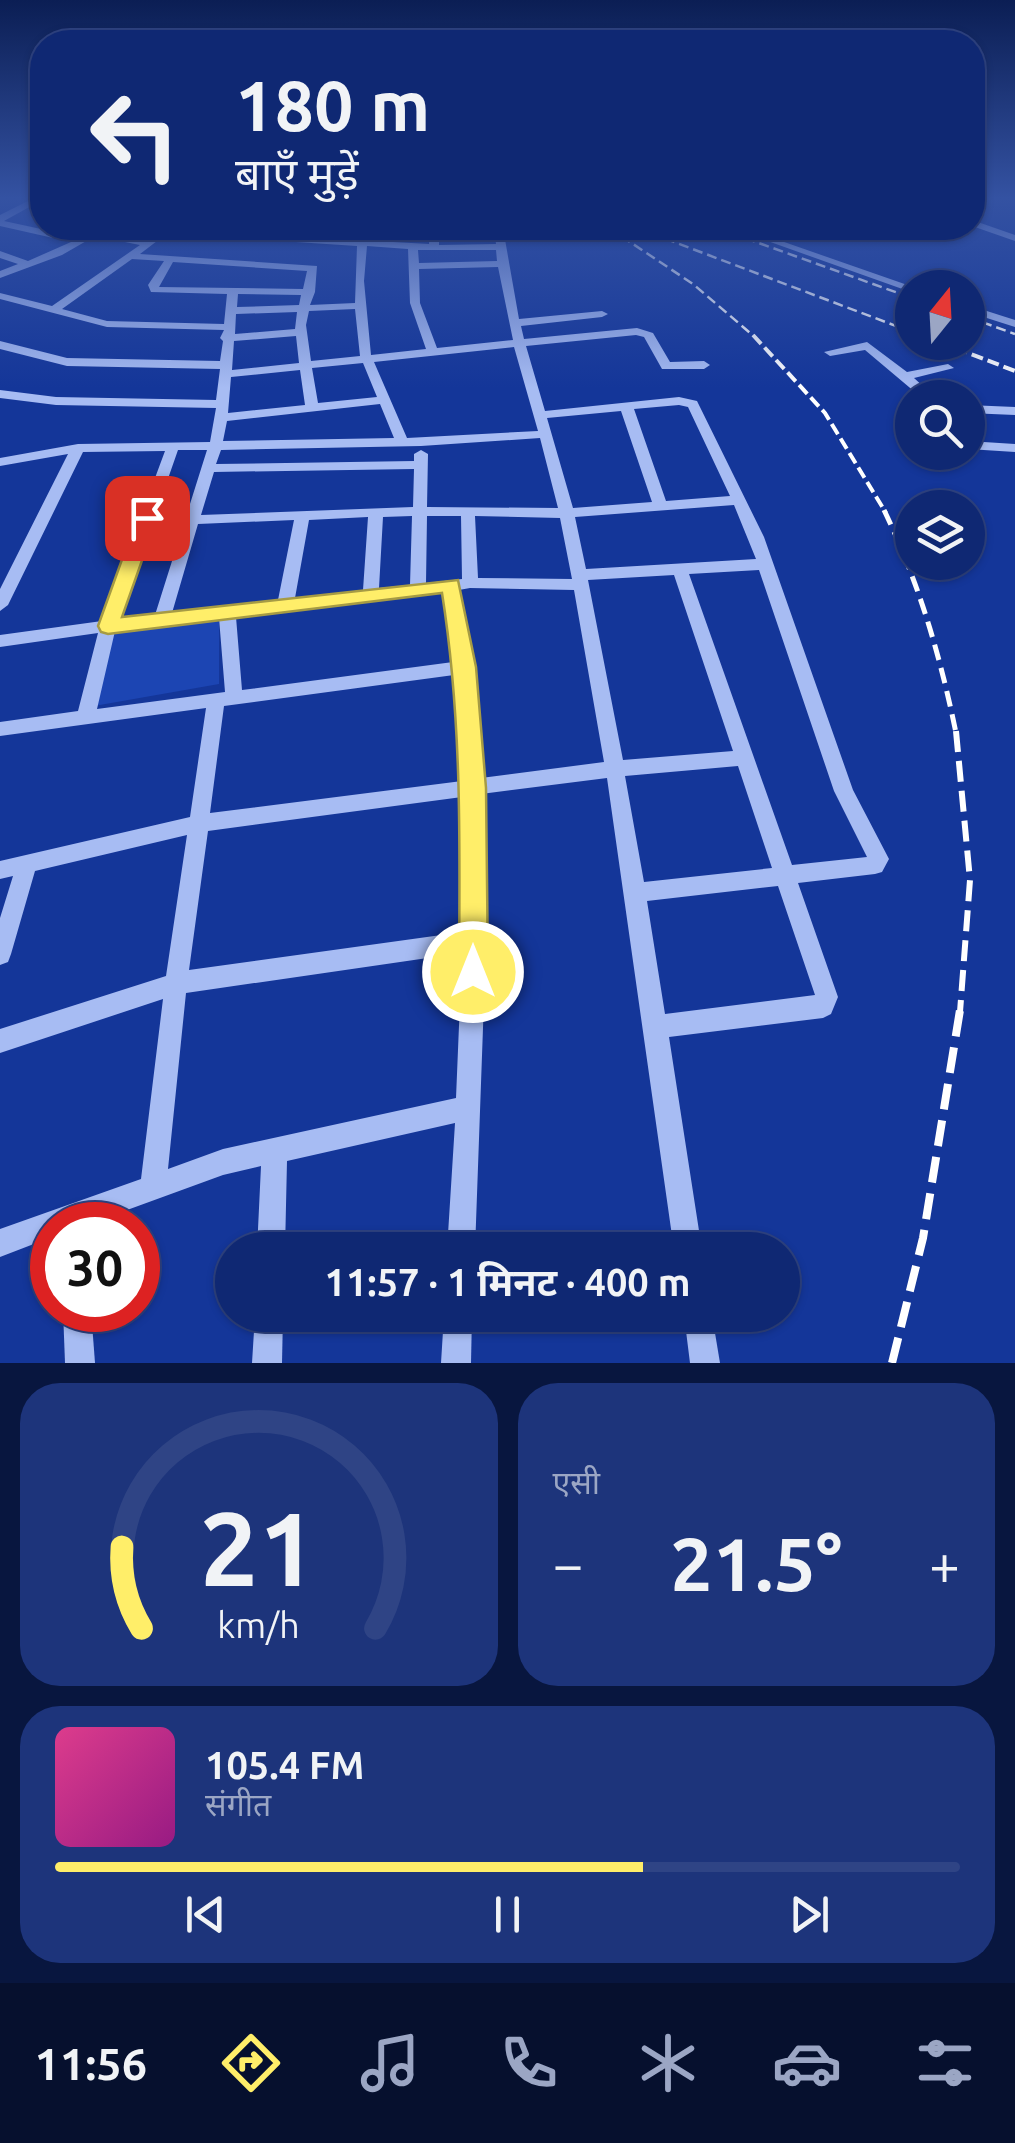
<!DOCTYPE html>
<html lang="hi">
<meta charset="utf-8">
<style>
:root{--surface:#0f2873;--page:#1d347b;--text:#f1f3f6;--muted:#9ba6c4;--line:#2f4485;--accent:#ffee69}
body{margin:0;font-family:Ubuntu,"Noto Sans Devanagari",sans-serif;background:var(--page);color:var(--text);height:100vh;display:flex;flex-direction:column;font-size:38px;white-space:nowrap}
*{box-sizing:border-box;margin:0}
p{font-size:32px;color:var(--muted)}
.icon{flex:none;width:55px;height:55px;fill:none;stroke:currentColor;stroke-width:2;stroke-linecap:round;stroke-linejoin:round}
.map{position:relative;height:1363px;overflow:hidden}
.details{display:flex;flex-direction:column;gap:20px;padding:20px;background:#08163f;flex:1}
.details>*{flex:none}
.hud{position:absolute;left:30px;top:30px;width:955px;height:210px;border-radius:40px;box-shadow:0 2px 8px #0004,0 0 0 2px var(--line);background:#0f2873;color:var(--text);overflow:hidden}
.needle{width:65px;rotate:18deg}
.buttons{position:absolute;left:895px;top:270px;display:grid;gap:20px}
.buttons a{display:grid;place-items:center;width:90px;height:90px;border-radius:50%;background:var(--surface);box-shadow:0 2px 8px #0004,0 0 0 2px var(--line);font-size:50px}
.speed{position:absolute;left:30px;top:1202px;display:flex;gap:20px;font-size:50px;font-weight:700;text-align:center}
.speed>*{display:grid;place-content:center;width:130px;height:130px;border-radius:50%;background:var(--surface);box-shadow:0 2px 8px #0004,0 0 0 2px var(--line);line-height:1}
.speed .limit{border:15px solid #d22;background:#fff;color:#111}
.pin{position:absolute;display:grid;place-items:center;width:85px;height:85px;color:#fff;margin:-42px;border-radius:20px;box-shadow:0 5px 15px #0006}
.me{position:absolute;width:110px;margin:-55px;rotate:0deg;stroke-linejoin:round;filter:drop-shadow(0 0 8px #0008)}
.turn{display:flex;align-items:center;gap:35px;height:210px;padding:0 40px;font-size:45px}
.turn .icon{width:130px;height:130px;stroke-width:2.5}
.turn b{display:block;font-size:70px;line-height:85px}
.big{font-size:75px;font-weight:700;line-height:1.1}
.details .tile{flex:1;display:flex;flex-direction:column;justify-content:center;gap:15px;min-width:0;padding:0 35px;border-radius:40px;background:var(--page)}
.details .dial{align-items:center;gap:0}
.dial svg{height:260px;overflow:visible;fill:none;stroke:var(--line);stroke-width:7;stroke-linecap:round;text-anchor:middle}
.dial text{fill:var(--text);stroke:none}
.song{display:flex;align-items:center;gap:30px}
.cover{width:120px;height:120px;border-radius:15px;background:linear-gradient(135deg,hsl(330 70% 55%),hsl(310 70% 35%))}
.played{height:10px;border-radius:5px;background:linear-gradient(90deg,var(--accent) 65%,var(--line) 65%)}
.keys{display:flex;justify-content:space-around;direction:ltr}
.heat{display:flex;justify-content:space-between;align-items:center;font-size:55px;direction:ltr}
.details .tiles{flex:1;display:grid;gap:20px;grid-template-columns:1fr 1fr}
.tile:last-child{grid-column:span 2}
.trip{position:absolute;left:215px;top:1232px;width:585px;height:100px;border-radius:50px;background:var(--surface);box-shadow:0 2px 8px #0004,0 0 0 2px var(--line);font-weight:700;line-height:100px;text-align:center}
.tabs{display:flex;height:160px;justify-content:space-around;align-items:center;background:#06102e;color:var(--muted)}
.tabs .icon{width:70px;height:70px}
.tabs .current{color:var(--accent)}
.tabs b{font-size:45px;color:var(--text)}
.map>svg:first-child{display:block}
.green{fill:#1c45b3}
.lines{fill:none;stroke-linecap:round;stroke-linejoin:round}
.minor{fill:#a7bcf3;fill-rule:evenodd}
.rail-far4{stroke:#fff;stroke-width:2.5;stroke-dasharray:10 5;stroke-linecap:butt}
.rail-far3{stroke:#fff;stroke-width:4;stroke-dasharray:12 5;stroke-linecap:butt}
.rail-far2{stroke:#fff;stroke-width:5;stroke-dasharray:16 8;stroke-linecap:butt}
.rail-far1{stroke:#fff;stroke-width:6;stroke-dasharray:21 9;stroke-linecap:butt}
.rail{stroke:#fff;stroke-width:8;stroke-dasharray:26 11;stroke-linecap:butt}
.route{fill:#ffee69;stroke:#a69b44;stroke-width:2.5}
</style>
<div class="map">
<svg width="1015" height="1363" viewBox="0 0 1015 1363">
<rect width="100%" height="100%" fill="#143699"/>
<!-- green -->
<path class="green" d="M219 618V684L94 706 112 627Z"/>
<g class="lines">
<!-- minor -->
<g class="minor">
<path d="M34 198H42V200L4 221 78 237 96 228H106L103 232 147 240 164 228H174L140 254 317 266 315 292 310 305 355 303 357 246 252 239 249 238V234L429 244 430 228H439V245L496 244 494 228H503L519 319 602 311 608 314 602 317 521 326 524 339 637 328 653 333 670 362 704 361 710 365 704 369H662L644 337 636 335 526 346 545 411 679 397 697 401 764 537 853 790 889 859 882 872 875 874 798 883 838 997 831 1014 823 1018 669 1037 702 1250H674L607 778 481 794 484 1000 475 1250H447L455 1123 287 1161 285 1250H257L261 1166 223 1175 86 1225H52V1237L0 1257V1229L141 1179 163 999 0 1053V1029L166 976 187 835 35 871 11 954 8 962 0 965V918L13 876 0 879V861L190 817 206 708 0 736V722L78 711 98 633 0 647V635L102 621 165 451 83 452 8 605 0 611V589L68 454 0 466V458L78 444 210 442 216 408 56 405 0 398V390L56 397 216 400 220 369 67 366 0 349V341L67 358 220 361 223 341 220 338 224 330 107 327 0 299V293L52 306 140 245 95 236 62 255 0 278V271L18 264 0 258V251L28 261 71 242 0 226V215ZM367 246 408 249 410 303 426 349 371 355 364 281ZM418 250H496L497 261 419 263ZM132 259 164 261 148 285 151 292 227 294 224 324 107 321 62 309ZM173 262 307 271 303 289 159 287ZM498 267 513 340 437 348 420 303 419 269ZM238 294 301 295 299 305 237 307ZM355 309 360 356 311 361 306 325 309 311ZM297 312 295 329 235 334 236 314ZM296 336 299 363 232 370 234 341ZM514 347 538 431 407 438 374 362ZM363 363 377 397 318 403 312 368ZM300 370 305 405 228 413 231 377ZM380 404 394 438 223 441 227 421ZM679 405 688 407 730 496 666 501 634 409ZM621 411 652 502 573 508 547 418ZM540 438 558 508 427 507 428 454 421 450 414 454V461L216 464 221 450 421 446ZM178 450H207L155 615 119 619ZM414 469 413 507 201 515 214 472ZM734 505 756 559 586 569 575 517ZM412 516 410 585 379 588 383 517ZM427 516H461L462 579 426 583ZM475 516 560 518 572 579 478 578ZM368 517 363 590 295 598 309 520ZM294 520 278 600 172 613 198 524ZM759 570 834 791 867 857 792 865 689 574ZM674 575 733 751 623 760 588 580ZM470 588 574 590 604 762 481 778 471 671 474 667 470 662 459 590ZM443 592 453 662 242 690 236 617ZM219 618 225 692 97 709 115 631ZM454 675 462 781 210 813 224 706ZM738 766 772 868 644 882 625 776ZM462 797 463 932 189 970 208 831ZM778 886 815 995 665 1014 647 901ZM462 953 456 1098 223 1149 168 1169 186 993Z"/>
<path d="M972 220 1015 235V241L972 226Z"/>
<path d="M380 228H389L390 231 382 233Z"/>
<path d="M731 228H744L916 288H912V292L908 291Z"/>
<path d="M968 305 1015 320V327L968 312Z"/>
<path d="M867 342 907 372 948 364 954 368 914 378 936 398H922L865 350 830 356 824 352Z"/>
<path d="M968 405 1015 407V415L968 413Z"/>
<path d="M968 441 1015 444V452L968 449Z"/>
<path d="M63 1310H91L95 1363H65Z"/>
<path d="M255 1315H283L282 1363H252Z"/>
<path d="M444 1315H472L471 1363H441Z"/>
<path d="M684 1315H712L720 1363H690Z"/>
</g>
<!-- rail-far4 -->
<g class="rail-far4">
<path d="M609 228 693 284 756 338"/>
<path d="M637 228 912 332"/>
<path d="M717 228 912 298"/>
<path d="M968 317 1015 334"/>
</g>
<!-- rail-far3 -->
<g class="rail-far3">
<path d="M753 335 825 413 886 513"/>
<path d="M940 342 1015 371"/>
</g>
<!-- rail-far2 -->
<path class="rail-far2" d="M884 510C919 583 940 655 956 733"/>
<!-- rail-far1 -->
<path class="rail-far1" d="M956 731 970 880 960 1012"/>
<!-- rail -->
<path class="rail" d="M892 1363 923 1238 960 1010"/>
</g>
<!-- sky -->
<linearGradient id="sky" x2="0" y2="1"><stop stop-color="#0b1e54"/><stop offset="0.51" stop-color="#3452a2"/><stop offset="1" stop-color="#3452a2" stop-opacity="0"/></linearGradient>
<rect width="1015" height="388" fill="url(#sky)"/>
<!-- route -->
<path class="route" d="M147 512 157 518 122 617 458 580 476 667 486 788 488 972 484 982 473 986 463 982 459 972C460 844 462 719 442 593L108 634 101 632 98 626 137 518Z"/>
</svg>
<div class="buttons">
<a><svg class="needle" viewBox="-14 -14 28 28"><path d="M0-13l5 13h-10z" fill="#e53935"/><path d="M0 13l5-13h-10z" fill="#9ba6c4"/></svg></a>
<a><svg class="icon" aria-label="search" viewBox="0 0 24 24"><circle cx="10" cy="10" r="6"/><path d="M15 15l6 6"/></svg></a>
<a><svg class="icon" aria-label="layers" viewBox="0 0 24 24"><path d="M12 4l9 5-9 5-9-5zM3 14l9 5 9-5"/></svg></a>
</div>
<div class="speed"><div class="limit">30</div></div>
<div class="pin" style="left:147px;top:518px;background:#d93025"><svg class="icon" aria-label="arrive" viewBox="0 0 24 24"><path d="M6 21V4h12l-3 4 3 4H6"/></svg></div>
<svg class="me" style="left:473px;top:972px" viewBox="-20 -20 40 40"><circle r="17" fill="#ffee69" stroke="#fff" stroke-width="3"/><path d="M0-11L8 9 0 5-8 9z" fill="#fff"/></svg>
<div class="trip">11:57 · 1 मिनट · 400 m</div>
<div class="hud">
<div class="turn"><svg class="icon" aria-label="left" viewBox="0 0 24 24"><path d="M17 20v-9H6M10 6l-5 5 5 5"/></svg><div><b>180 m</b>बाएँ मुड़ें</div></div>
</div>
</div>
<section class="details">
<div class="tiles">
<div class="tile dial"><svg viewBox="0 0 100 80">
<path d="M14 69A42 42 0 1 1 86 69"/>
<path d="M14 69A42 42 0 0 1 8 44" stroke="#ffee69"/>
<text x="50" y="56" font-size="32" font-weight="700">21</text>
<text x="50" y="72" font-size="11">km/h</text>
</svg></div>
<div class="tile"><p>एसी</p>
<div class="heat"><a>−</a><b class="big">21.5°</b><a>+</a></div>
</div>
<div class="tile">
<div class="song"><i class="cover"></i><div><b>105.4 FM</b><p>संगीत</p></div></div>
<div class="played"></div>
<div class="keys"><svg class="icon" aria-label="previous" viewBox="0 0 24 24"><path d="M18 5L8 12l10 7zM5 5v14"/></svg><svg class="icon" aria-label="pause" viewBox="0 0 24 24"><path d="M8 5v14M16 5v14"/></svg><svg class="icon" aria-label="next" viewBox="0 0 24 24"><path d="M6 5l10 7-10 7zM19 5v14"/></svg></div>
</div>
</div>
</section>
<nav class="tabs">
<b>11:56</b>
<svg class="icon current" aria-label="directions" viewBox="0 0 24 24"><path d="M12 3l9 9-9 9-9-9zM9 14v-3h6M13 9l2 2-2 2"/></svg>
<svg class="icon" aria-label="music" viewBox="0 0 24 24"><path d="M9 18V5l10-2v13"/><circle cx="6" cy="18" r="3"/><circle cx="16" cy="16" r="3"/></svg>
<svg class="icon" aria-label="phone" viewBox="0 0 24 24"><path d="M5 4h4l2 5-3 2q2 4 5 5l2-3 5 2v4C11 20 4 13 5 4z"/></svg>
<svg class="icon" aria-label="climate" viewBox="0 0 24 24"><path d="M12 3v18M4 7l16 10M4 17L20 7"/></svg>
<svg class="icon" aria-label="car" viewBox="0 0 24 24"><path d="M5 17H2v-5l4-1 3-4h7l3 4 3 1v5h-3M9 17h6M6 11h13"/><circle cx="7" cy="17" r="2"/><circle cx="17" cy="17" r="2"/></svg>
<svg class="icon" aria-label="filters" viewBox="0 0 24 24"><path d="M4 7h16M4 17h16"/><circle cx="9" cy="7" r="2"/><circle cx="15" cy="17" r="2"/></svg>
</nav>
